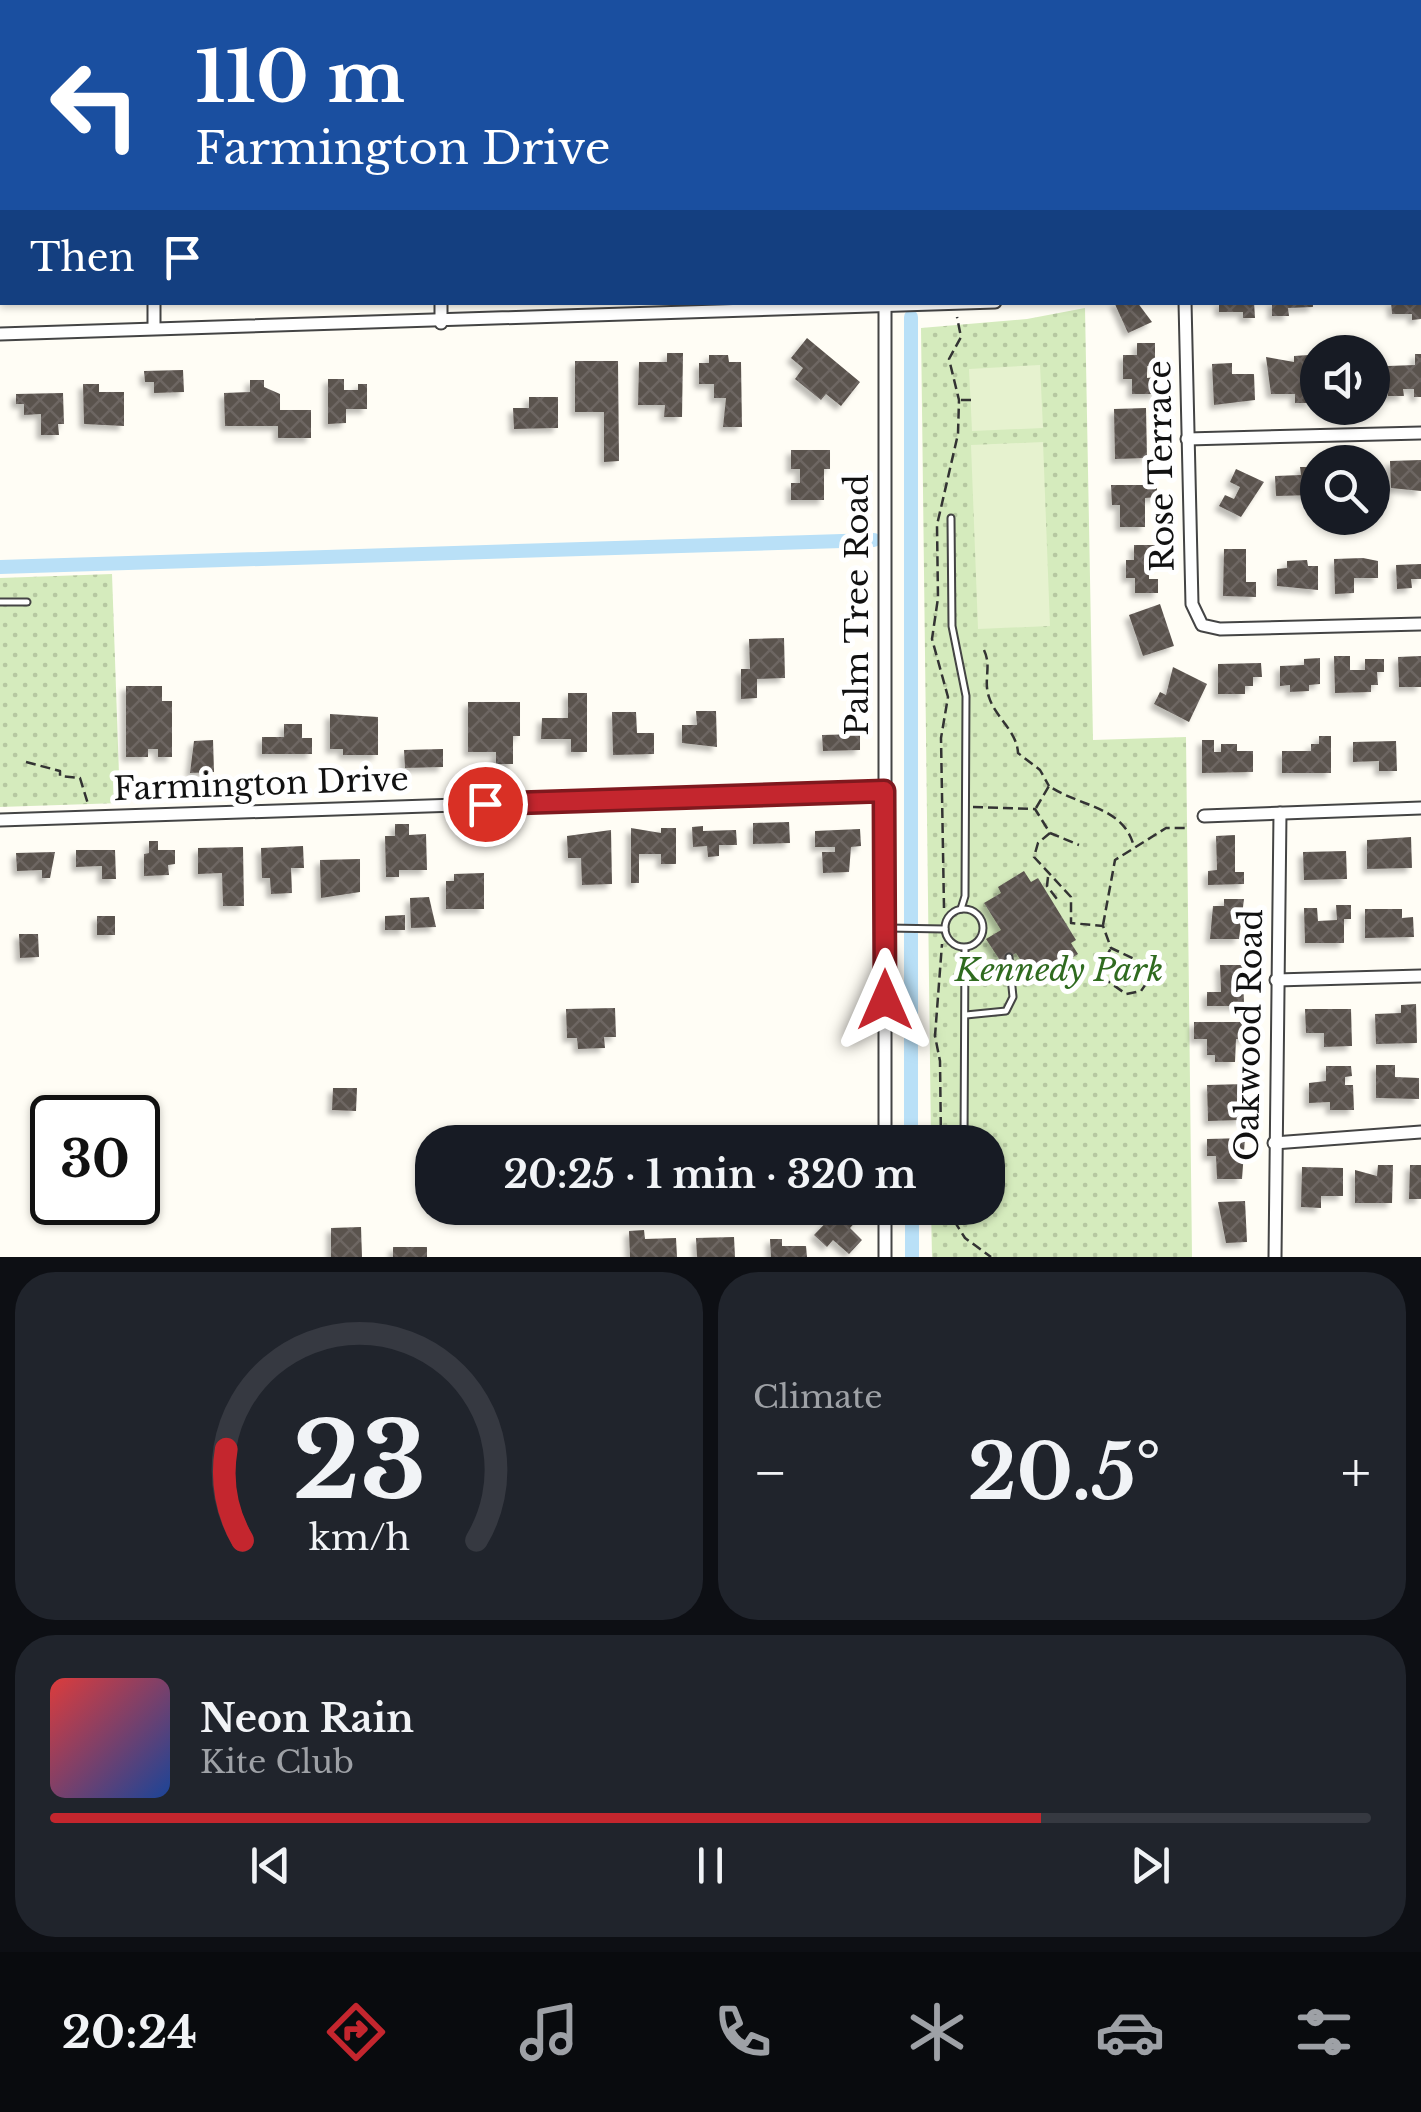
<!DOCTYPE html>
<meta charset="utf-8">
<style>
:root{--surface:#171b24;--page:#20242c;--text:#f1f3f6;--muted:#9ea1a6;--line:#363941;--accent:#c4262e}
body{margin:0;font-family:"Libre Baskerville",serif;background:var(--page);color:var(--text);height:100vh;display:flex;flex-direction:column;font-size:38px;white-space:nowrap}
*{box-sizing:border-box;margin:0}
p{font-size:32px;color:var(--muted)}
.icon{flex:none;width:55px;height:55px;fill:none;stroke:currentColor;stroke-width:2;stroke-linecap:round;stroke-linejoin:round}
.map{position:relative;height:1257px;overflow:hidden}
.sheet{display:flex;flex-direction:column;gap:15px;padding:15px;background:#0d0f14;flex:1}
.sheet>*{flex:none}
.top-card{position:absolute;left:0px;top:0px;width:1422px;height:305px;box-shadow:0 2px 8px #0004;background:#1a4fa0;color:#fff;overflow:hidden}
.buttons{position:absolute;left:1300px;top:335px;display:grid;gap:20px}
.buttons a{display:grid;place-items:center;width:90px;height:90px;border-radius:50%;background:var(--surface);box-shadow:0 2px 8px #0004;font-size:50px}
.speed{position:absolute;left:30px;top:1095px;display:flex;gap:20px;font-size:50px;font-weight:700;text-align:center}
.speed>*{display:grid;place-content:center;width:130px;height:130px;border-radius:50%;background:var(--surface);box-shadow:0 2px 8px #0004;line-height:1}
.speed .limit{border:5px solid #111;border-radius:15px;background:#fff;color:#111}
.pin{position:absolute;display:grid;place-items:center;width:85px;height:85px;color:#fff;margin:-42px;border:5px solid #fff;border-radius:50%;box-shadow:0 2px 10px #0007}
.me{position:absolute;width:110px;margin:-55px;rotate:0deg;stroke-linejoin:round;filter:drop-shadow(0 0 8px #0008)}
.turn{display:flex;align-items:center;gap:35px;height:210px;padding:0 30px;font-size:45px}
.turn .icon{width:130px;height:130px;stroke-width:2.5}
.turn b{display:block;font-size:70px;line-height:85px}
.then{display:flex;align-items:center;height:95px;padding:0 30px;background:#0003;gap:20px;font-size:38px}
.big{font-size:75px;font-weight:700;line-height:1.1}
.sheet .widget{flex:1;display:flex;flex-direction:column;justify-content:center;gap:15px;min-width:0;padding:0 35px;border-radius:40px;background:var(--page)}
.sheet .dial{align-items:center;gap:0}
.dial svg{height:260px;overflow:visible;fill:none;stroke:var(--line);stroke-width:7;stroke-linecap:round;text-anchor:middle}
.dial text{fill:var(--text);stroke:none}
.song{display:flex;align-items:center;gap:30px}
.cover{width:120px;height:120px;border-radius:15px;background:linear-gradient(135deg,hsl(0 70% 55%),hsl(220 70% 35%))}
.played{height:10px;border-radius:5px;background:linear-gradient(90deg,var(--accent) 75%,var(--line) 75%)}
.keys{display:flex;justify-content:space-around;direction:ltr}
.heat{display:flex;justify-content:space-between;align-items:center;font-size:55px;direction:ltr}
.sheet .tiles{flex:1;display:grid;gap:15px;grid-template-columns:1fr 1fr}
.widget:last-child{grid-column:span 2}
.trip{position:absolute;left:415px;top:1125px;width:590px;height:100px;border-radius:40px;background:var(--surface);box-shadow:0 2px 8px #0004;font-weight:700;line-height:100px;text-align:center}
.menu{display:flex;height:160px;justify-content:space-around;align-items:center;background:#090b0e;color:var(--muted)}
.menu .icon{width:70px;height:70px}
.menu .on{color:var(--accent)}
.menu b{font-size:45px;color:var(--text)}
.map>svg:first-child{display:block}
.park{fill:url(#park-dots)}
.pitch{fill:#e6f2cf}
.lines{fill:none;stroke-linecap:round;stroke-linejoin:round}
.canal{stroke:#b9e0f7;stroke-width:14}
.building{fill:url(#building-cross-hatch);filter:url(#shadow)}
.lane-casing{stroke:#444;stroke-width:9}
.street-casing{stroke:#444;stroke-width:15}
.path{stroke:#333;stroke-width:2.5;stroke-dasharray:10 5;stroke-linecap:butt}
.lane{stroke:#fff;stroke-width:5}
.street{stroke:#fff;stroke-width:11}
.route-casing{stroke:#7f191e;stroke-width:25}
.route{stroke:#c4262e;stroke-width:18}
.labels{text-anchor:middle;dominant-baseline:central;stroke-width:10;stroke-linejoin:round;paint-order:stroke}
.street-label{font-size:32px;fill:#111;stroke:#fff}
.park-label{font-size:32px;font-style:italic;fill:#2f6b1f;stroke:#fff}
</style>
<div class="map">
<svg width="1421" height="1257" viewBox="0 0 1421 1257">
<defs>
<pattern id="park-dots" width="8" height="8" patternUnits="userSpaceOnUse" patternTransform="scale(2.5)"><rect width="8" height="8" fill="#d5ebbd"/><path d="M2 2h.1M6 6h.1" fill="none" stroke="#b6c8a1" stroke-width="1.8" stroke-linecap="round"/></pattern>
<pattern id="building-cross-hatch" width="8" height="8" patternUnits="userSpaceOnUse" patternTransform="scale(2.5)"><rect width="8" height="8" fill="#5a524d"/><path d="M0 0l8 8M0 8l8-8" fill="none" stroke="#6d6662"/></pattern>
<filter id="shadow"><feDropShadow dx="-4.5" dy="4.5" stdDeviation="2.5" flood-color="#0004"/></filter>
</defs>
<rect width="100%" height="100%" fill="#fffdf5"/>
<!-- park -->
<g class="park">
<path d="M1085 308 1093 740 1186 737 1192 1257H932L931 1208H988V1142H931L921 328 1027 319Z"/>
<path d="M112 574 120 803 0 807V578Z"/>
</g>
<!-- pitch -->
<g class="pitch">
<path d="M1040 365 1043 428 972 431 969 369Z"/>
<path d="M1043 442 1050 626 978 629 971 445Z"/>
</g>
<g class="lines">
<!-- canal -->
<g class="canal">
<path d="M911 0V2"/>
<path d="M911 317V1142"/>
<path d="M0 567 874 540"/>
<path d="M912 1208V1257"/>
</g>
</g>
<!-- building -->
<g class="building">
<path d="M1114 302H1137L1152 322 1128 333Z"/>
<path d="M1219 302H1254L1255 318H1243V312H1219Z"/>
<path d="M1272 302H1313V307L1288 308 1289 316H1272Z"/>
<path d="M1391 302H1421V319L1412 320V314H1392Z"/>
<path d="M807 338 860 382 841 406 826 394 821 400 795 379 803 368 791 358Z"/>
<path d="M1137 343H1155V366H1147V378L1156 377V394H1132V379H1123V355H1137Z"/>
<path d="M667 353H683L682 417H664L665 405H638L639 362H667Z"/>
<path d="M1415 354H1421V397H1414V389H1403L1404 396H1388V366L1415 365Z"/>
<path d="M709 355H728L729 362H741L742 427H723L726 398H714V384H699V363H709Z"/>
<path d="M1309 355 1310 403H1295V394H1271L1266 357 1294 362V356Z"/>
<path d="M575 361H618L619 461 604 462V412H575Z"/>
<path d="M1232 363V374H1254L1255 400 1214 405 1212 364Z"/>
<path d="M183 370 184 392 154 393V382H145L144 371Z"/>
<path d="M328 379H344V390H358V384H367V409H346V423L328 424Z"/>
<path d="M250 380H264V387L280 394V410H311V438H278V426H225L224 393 250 392Z"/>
<path d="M83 384H99V392H124V426L84 424Z"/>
<path d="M63 393 64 424H58L59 435H41V414L24 415V404H16V394Z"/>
<path d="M529 397H558V428L514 429 513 408H529Z"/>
<path d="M1146 408 1147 458 1115 459 1114 409Z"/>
<path d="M791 450H830V469H824V500H791V483H800V469H791Z"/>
<path d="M1421 460V491L1391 488 1390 461Z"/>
<path d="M1300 467H1315L1316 495 1276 496 1275 476 1301 475Z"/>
<path d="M1236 469 1264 482 1241 517 1219 506 1225 495 1234 499 1240 487 1230 482Z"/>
<path d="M1111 485H1157V497L1145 498V527H1120V505H1112Z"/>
<path d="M1134 545H1159V565H1149V579H1158V593H1135V578H1126V560H1134Z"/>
<path d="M1224 549H1246V582H1256V597L1223 596Z"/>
<path d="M1363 558 1378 561V578H1354V593L1335 594 1334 559Z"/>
<path d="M1307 560 1308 566H1318V590L1277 586V569L1287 568V561Z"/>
<path d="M1421 564V579H1411L1412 588 1397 589 1396 565Z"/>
<path d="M1160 604 1174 646 1143 656 1129 615Z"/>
<path d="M784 638 785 678 757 679V698L741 699V669H750L749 639Z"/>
<path d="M1334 656H1350V670H1365V659H1384V672H1377L1378 685H1371V692L1335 693Z"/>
<path d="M1421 656V687H1399L1398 657Z"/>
<path d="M1320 658V684L1309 685V691L1290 692V685L1280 686V666L1304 665V659Z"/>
<path d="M1261 663 1262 677H1253V686H1245V694H1218V664Z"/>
<path d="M1173 667 1207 684 1189 722 1154 704 1160 692 1166 695Z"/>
<path d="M126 686H162V701H172V757H158V749H148V757H126Z"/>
<path d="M568 693H587V752H571V739H541L542 718H568Z"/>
<path d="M468 702H520V736H513V764H496V752H468Z"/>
<path d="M696 711H716L717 747 682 743V725H697Z"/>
<path d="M612 712H636L637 733H654V754L613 755Z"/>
<path d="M330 714 378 717V755H343V749H330Z"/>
<path d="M284 724H302V738H312V754H262V737H284Z"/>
<path d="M860 734V750L823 751 822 735Z"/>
<path d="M1319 736H1331V773H1282V751H1311V744H1319Z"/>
<path d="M213 740 214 772 190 773 194 741Z"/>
<path d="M1202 740H1214V752H1221V744H1237V751H1253V772L1202 773Z"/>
<path d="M1396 741 1397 771H1379V761L1353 762V742Z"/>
<path d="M443 749V767L405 768 404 750Z"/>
<path d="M789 822 790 843 753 844V823Z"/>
<path d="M395 824H409V835L426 834 427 870H399V877H386L385 836H395Z"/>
<path d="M703 826V831L736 830 737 845H719V856L708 857 707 846 693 847 692 827Z"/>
<path d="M631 828 661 833V828H676V864H661V854H639V883H631Z"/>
<path d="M860 829 861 846 851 847 849 872 823 873 822 852H835V847H815V831Z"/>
<path d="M611 830 612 884 582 885 581 858H568L567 836Z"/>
<path d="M1235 835V872H1244V884L1208 885V871L1217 870 1216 836Z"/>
<path d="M1411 837 1412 868 1367 869V840Z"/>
<path d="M149 841H158V850H175V864L168 865 169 875 144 876V854L149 853Z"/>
<path d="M303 846 304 868H291L292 893 271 894 270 878H262L261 848Z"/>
<path d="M243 847 244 906H223L222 873 198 874V848Z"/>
<path d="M76 850H115L116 879H102V866L76 867Z"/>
<path d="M1346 851 1347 879 1304 880 1303 852Z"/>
<path d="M55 852 50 878H42V870L17 871 16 853Z"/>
<path d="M360 859V892L321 898 320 860Z"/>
<path d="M1024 871 1031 882 1038 878 1076 940 1071 943 1078 954 1034 981 1016 953 1001 962 986 939 1001 930 984 903 1001 893 998 887Z"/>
<path d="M484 873V909H446V881H454V874Z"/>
<path d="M429 897 436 927 411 928 410 898Z"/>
<path d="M1224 899H1244L1239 939H1210L1213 906H1224Z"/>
<path d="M1336 905H1351V919H1344V943H1305L1304 908H1317L1318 921 1337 920Z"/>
<path d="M1365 909H1402V918L1413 917 1414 937 1365 938Z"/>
<path d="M405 915V930H385V916Z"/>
<rect x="97" y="916" width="18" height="19"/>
<path d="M19 934H38L39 957 20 958Z"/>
<path d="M1220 965H1243L1244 1006H1207V992H1221Z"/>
<path d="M1416 1004 1417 1043 1376 1044 1375 1014 1401 1013V1005Z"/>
<path d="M615 1008 616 1037H604L605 1048 578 1049 577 1038H567L566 1009Z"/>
<path d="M1305 1009H1351L1352 1046 1324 1047V1033H1306Z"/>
<path d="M1194 1022H1246L1245 1039H1236L1235 1062H1215V1055H1207V1039H1194Z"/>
<path d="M1376 1065H1395V1077L1419 1078V1099L1376 1098Z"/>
<path d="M1326 1066H1351L1352 1076 1345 1077V1085H1353L1354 1110H1330V1102L1309 1103V1083L1326 1081Z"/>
<path d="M1246 1084 1241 1120 1208 1121 1207 1085Z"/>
<path d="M333 1088H357L356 1111 332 1110Z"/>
<path d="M1245 1138 1242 1179H1217L1216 1156H1207V1139Z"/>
<path d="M1378 1165H1393L1392 1203H1355V1170L1377 1176Z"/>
<path d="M1410 1165H1421V1199H1409Z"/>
<path d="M1302 1167 1343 1168V1196H1321V1208L1301 1207Z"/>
<path d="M1245 1201 1247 1242 1226 1243 1218 1202Z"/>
<path d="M840 1208 858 1219 850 1228 862 1240 849 1254 833 1240 827 1247 814 1235Z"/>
<path d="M361 1227 362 1257H331V1228Z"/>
<path d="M644 1230 645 1239 676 1238 677 1257H630L629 1231Z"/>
<path d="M734 1237 735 1257H697L696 1238Z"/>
<path d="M770 1239H782V1246H806L807 1257H771Z"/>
<rect x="393" y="1247" width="34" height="10"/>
</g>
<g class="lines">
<!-- lane casing -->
<g class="lane-casing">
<g id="lane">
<path d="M951 518 952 626 966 696 965 896 961 909"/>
<path d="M0 602H27"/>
<circle cx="964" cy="928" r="19"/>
<path d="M888 928 945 929"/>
<path d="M966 1015 1006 1011 1013 997 1009 957"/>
<path d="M964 1142 965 948"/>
</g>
</g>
<!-- street casing -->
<g class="street-casing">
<g id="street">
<path d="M152 0V2"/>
<path d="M440 0V2"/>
<path d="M727 0V2"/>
<path d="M1171 0V2"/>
<path d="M1420 52H1421"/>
<path d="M1420 239H1421"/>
<path d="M154 302V327"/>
<path d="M441 302V323"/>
<path d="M1185 302 1192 604 1202 625 1220 629 1421 624"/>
<path d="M0 334 995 302"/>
<path d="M1187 439 1421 433"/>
<path d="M1204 816 1421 808"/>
<path d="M0 820 884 791"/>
<path d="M1276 980 1421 976"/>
<path d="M885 1142V307"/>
<path d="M1274 1143 1421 1132"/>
<path d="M885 1208V1257"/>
<path d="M1275 1257 1280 813"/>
</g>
</g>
<!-- path -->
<g class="path">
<path d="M944 0 945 2"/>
<path d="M1420 225H1421"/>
<path d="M961 400H971"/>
<path d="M984 650C992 667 983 680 989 697 995 717 1017 731 1018 753L1040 770 1049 786"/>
<path d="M26 762 60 771V776L80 778 88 804"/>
<path d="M973 807 1035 809 1050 833 1079 845"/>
<path d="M1036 808 1049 786C1080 807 1124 806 1134 847"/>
<path d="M1050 833 1038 843 1034 857 1071 897V923L1103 926 1111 948 1147 965 1150 978 1141 991 1126 994 1102 977 1101 966 1111 948"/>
<path d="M1048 877 1047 886 1057 899"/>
<path d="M944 908 941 738 948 697 932 639 938 598 937 525 958 434 959 400 949 359 961 337 957 317"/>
<path d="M1103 925 1115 860 1166 828H1186"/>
<path d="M941 1142 940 1061 935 1036 942 944"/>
<path d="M946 1208 965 1238 991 1257"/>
</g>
<!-- lane -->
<use href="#lane" class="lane"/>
<!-- street -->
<use href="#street" class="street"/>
</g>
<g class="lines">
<!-- route casing -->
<g class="route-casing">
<path id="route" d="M485 804 884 791 885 1000"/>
</g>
<!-- route -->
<use href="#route" class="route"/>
</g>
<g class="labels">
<!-- street labels -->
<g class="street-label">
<text transform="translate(1161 466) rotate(-91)">Rose Terrace</text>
<text transform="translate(857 605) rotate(-90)">Palm Tree Road</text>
<text transform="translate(261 784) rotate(-2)">Farmington Drive</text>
<text transform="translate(1249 1035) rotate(-89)">Oakwood Road</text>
</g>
<!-- park labels -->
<g class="park-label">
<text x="1059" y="970">Kennedy Park</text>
</g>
</g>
</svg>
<div class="buttons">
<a><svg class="icon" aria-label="sound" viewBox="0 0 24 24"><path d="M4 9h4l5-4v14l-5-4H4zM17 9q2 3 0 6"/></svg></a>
<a><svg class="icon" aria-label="search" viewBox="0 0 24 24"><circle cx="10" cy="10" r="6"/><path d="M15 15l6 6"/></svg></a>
</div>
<div class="speed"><div class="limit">30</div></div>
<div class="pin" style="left:485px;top:804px;background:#d93025"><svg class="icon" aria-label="arrive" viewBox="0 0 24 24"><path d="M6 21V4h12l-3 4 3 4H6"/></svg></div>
<svg class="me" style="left:885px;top:1000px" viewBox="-20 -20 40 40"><path d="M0-17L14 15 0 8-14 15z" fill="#c4262e" stroke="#fff" stroke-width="4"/></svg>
<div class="trip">20:25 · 1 min · 320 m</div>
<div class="top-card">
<div class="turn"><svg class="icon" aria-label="left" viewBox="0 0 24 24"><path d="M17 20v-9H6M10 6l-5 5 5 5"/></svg><div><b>110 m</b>Farmington Drive</div></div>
<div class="then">Then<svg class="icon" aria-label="arrive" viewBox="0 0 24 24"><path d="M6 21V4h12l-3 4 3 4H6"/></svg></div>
</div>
</div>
<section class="sheet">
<div class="tiles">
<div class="widget dial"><svg viewBox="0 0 100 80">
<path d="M14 69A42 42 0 1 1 86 69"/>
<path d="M14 69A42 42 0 0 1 9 41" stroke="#c4262e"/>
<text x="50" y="56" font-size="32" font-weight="700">23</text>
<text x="50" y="72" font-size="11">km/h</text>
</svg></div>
<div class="widget"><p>Climate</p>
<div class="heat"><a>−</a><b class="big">20.5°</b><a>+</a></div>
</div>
<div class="widget">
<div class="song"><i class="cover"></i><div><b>Neon Rain</b><p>Kite Club</p></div></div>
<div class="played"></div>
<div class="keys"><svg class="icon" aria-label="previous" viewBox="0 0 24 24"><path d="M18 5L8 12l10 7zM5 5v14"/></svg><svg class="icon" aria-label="pause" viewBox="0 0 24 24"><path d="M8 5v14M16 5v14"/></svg><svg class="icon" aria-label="next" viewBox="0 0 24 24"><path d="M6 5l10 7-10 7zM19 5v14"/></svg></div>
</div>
</div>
</section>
<nav class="menu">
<b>20:24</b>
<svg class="icon on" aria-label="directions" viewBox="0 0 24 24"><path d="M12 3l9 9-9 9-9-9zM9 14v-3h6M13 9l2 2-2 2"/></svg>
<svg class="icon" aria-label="music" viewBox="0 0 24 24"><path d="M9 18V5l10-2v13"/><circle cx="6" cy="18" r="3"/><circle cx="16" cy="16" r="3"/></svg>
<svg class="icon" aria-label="phone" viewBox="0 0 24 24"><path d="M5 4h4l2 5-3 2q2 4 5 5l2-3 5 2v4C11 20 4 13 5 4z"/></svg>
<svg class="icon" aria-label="climate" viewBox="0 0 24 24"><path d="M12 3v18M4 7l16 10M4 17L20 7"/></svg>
<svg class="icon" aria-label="car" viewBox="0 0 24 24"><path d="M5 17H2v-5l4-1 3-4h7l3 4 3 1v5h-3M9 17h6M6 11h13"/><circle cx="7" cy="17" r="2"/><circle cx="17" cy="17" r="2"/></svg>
<svg class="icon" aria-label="filters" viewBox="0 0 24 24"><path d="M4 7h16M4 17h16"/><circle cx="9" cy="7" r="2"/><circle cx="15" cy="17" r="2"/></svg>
</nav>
